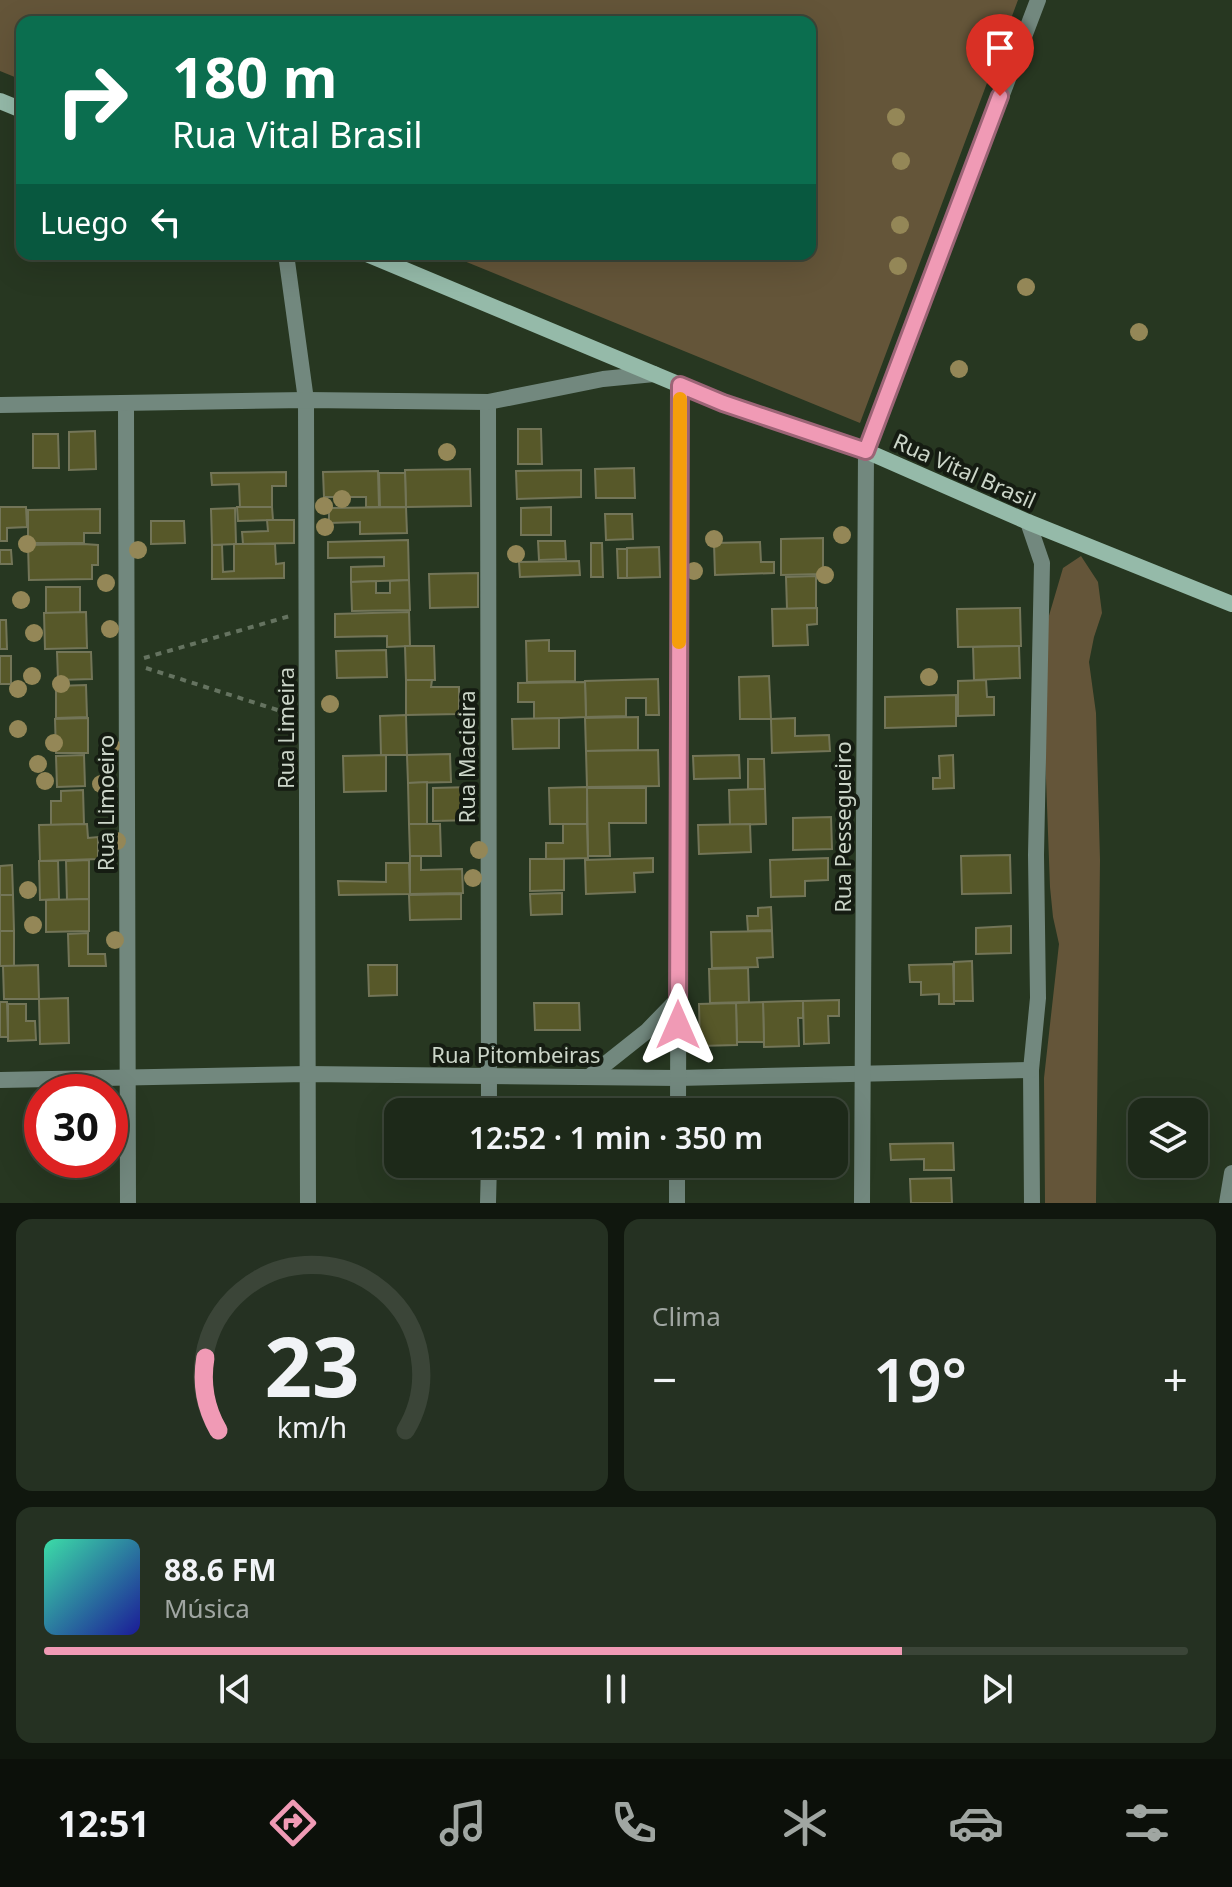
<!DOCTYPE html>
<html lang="es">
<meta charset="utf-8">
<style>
:root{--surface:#1d2919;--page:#253122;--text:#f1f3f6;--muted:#a0a6a2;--line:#3b4538;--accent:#f09ab5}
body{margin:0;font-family:"Noto Sans",sans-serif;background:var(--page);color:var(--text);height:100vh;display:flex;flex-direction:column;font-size:30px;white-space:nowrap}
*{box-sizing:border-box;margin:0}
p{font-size:26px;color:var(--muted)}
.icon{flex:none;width:44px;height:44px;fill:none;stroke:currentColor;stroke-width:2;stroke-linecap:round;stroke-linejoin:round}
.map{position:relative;height:1203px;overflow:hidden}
.side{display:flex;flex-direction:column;gap:16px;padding:16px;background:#10170e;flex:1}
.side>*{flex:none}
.banner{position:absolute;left:16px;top:16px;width:800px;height:244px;border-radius:16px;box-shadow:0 8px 32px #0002,0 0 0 2px var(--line);background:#0b6e4f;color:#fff;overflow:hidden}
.controls{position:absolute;left:1128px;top:1098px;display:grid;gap:16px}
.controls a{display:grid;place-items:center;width:80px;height:80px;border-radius:16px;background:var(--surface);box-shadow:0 8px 32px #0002,0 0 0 2px var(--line);font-size:40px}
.speed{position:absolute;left:24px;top:1074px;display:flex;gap:16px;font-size:40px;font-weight:700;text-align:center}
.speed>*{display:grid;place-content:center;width:104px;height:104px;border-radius:50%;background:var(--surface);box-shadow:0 8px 32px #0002,0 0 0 2px var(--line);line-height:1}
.speed .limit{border:12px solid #d22;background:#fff;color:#111}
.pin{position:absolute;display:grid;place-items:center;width:68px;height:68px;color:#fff;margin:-82px -34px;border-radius:50% 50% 50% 0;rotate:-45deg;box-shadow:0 0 8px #0007}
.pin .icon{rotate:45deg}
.me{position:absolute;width:88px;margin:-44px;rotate:0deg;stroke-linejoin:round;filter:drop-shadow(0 0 6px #0008)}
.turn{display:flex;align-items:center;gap:28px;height:168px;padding:0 24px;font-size:36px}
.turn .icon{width:104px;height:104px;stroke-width:2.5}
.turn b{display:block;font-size:56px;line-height:68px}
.then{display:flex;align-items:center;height:76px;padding:0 24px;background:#0003;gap:16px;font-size:30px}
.big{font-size:60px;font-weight:600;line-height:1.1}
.side .tile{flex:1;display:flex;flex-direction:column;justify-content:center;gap:12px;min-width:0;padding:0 28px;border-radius:16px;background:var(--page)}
.side .dial{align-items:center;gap:0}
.dial svg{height:208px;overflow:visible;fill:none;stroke:var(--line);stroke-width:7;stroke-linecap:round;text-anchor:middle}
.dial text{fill:var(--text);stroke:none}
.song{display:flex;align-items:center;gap:24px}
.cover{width:96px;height:96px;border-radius:12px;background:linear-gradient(135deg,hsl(160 70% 55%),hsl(240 70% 35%))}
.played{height:8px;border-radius:4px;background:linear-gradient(90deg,var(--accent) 75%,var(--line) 75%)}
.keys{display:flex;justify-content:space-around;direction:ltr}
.heat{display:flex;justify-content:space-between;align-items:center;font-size:44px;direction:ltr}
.side .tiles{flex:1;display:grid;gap:16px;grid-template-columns:1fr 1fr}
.tile:last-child{grid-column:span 2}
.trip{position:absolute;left:384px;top:1098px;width:464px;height:80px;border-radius:16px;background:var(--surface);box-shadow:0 8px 32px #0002,0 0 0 2px var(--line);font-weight:600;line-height:80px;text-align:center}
.tab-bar{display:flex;height:128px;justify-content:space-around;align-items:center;background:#0c100a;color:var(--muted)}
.tab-bar .icon{width:56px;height:56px}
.tab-bar .selected{color:var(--accent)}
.tab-bar b{font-size:36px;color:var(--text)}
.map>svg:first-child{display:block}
.green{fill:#645539}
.building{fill:#575829;stroke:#737558;stroke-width:2}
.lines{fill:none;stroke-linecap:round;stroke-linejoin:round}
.path{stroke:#657360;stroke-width:4;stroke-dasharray:6 6;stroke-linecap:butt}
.minor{stroke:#72887e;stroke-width:16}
.secondary{stroke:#95baa9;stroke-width:16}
.tree{fill:#948757}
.route-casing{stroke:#9c6476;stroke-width:20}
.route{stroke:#f09ab5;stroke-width:14}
.slow{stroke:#f59e0b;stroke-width:14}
.labels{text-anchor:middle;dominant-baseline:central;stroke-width:8;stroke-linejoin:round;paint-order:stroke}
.street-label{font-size:22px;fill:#ccd6c9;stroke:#151c12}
</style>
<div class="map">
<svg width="1232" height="1203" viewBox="0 0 1232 1203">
<rect width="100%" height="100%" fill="#273721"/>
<!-- green -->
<g class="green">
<path d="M0 0H1018L860 423 447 254H810V22H22V80L0 71Z"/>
<path d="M1081 556 1098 582 1102 613 1094 637 1089 662 1096 713 1100 860 1096 1203H1045L1044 1078 1059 944 1053 917 1050 887 1044 724 1048 619 1063 568Z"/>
</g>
<!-- building -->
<g class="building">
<path d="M518 429H541L542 464H518Z"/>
<path d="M95 431 96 469 69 470V432Z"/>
<path d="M33 434H58L59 468H33Z"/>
<path d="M634 468 635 498H596L595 469Z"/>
<path d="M470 469 471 506 406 507 405 470Z"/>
<path d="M581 470V497L517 499 516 471Z"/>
<path d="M378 471 379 507H366V497H324L323 472Z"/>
<path d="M286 472V486H272V507H240L239 484 212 485 211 473Z"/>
<path d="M379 473H405L406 507H380Z"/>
<path d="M0 507H26L27 527 7 528V541H0Z"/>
<path d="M237 507H272L273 520 238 521Z"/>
<path d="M406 507 407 533 360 534V522L329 523V508Z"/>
<path d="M551 507V535H521V508Z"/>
<path d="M235 508 236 544 212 545 211 509Z"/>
<path d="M100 509V533H84V543H28V510Z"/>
<path d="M605 514H632L633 539 606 540Z"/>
<path d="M267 520H294V543L243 544 242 532 268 531Z"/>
<path d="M151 521H184L185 543 151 544Z"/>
<path d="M823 538V574L781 575V539Z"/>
<path d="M408 540 409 580 351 582V567L384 566V557L328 558V542Z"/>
<path d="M538 541H565L566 559 539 560Z"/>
<path d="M760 542 761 562H774V573L715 575 714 543Z"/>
<path d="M591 543H602L603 577H591Z"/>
<path d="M84 544 98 545V565H92V579L29 580 28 545Z"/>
<path d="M234 544H275L276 564 284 563V578L212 579V545H222L223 572 234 571Z"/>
<path d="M659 547 660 577 627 578V548Z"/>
<path d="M617 549H627V578H618Z"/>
<path d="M0 550H11L12 564H0Z"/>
<path d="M579 561 580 575 520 577 519 562Z"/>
<path d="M478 573V607L430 608 429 574Z"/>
<path d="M816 576V608L787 609 786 577Z"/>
<path d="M409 580 410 610 352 611 351 582 376 581V593H390V581Z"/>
<rect x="46" y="587" width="34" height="26"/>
<path d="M817 608V624L807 625 808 645 773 646 772 609Z"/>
<path d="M1020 608 1021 646 958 647 957 609Z"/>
<path d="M86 612 87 648 45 649 44 613Z"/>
<path d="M409 612 410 646 387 647V636L335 637V614Z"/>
<path d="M0 620H6L7 649H0Z"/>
<path d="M549 640V651H575V681L527 682 526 641Z"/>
<path d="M405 646H434L435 680H406Z"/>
<path d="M1019 646 1020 678 974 680 973 647Z"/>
<path d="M386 650 387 677 337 678 336 651Z"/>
<path d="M57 652H91L92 679 58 680Z"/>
<rect x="0" y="656" width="11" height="28"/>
<path d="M769 676 771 719H740L739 677Z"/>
<path d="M658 679 659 715H646V698H626V716L586 717 585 681Z"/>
<path d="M406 680H432L431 687H459V714L406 715Z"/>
<path d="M986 680 987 697H994V715L958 716V681Z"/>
<path d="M585 682 586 717 534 719V702H518V683Z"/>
<path d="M86 685 87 717 56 718V686Z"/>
<path d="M956 695V726L885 728V697Z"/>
<path d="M406 715 407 755H381L380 716Z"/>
<path d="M638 717V750L586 751 585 718Z"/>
<path d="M88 718V753H56L55 719Z"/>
<path d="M559 718V748L513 749 512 719Z"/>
<path d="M795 718V736L829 735 830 751 772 753 771 719Z"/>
<path d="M658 750 659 786 587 787 586 751Z"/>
<path d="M450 754 451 782 408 783 407 755Z"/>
<path d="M84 755 85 786 57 787 56 756Z"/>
<path d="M386 755V791L344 792 343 756Z"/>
<path d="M739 755 740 778 694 779 693 756Z"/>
<path d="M953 755 954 788 933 789V778H940L939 756Z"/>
<path d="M748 759H764L765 789H748Z"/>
<path d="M427 782V824H409L408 783Z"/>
<path d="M472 787 473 820 433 821V788Z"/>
<path d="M587 787V824H550L549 788Z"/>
<path d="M587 788H646V823H609L610 856H588Z"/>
<path d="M765 789 766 824 730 825 729 790Z"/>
<path d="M83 790 84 824 51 825V801H61V791Z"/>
<path d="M831 817 832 849 793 850V818Z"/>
<path d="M87 824 88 838 98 837V859L40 861 39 825Z"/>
<path d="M409 824H440L441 856H410Z"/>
<path d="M563 824H587L588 858 546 859V843H563Z"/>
<path d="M750 824 751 852 699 854 698 825Z"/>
<path d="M1010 855 1011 893 962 894 961 856Z"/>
<path d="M410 856H421V870L462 869 463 893 410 894Z"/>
<path d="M653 858V872L634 873 635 892 586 894 585 860Z"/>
<path d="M828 858V880L805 881V896L771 897 770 860Z"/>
<path d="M530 859H564V890L530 891Z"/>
<path d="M89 860V899L67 900 66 861Z"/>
<path d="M39 861H58L59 899 40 900Z"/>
<path d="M386 863H409L410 894 339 895 338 881 386 882Z"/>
<path d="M12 865 13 895H0V866Z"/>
<path d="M562 893V914L531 915 530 894Z"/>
<path d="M461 894V919L410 920 409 895Z"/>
<path d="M0 895H13L14 931H0Z"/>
<path d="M89 899V931L46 932V900Z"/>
<path d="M771 907 772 930 748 931 747 916H758V908Z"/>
<path d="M1011 926V953L976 954V928Z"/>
<rect x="0" y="931" width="14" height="35"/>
<path d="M772 931 773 957 757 958 758 967 712 968 711 932Z"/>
<path d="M88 933V954H105L106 966H69L68 934Z"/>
<path d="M972 961 973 1001H954V962Z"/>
<path d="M953 964 954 1004H939V994L921 995V982H910L909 965Z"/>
<path d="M38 965 39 999H4L3 966Z"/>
<path d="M368 965H397V995L369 996Z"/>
<path d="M748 968 749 1002 710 1003 709 969Z"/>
<path d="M68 998 69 1043 40 1044 39 999Z"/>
<path d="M839 1000V1016H828L829 1043 804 1044 803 1001Z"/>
<path d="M797 1001H803V1018H798L799 1046 764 1047 763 1002Z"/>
<path d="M0 1002H7L8 1037H0Z"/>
<path d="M763 1002 764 1042H737L736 1003Z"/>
<path d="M534 1003H579L580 1030H535Z"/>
<path d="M736 1003 737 1045 700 1046 699 1004Z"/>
<path d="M8 1004H26V1021H35L36 1040 8 1041Z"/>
<path d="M953 1143 954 1170H924V1159L891 1160 890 1144Z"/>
<path d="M951 1178 952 1203H911L910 1179Z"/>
</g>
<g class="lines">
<!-- path -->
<g class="path">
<path d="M144 658 290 616"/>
<path d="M146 668 290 714"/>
</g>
<!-- minor -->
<g class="minor">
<path d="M286 254 306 400 308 1203"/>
<path d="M488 402 489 1112"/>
<path d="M126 404 128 1203"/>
<path d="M0 405 306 400 488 402 603 379 654 374"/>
<path d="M1028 522 1042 563 1036 855 1038 998 1031 1070 1032 1203"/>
<path d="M589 1077 647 1031 679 998"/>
<path d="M0 1080 307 1074 678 1078 1031 1070"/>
<path d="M678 1112 680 385"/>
<path d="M488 1203 489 1164"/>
<path d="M677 1203V1164"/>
<path d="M862 1203 866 451 1038 0"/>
<path d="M1227 1203 1232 1173"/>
</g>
<!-- secondary -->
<g class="secondary">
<path d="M0 101 22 110"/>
<path d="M367 254 723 403 866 451 1028 522 1232 604"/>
</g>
</g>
<!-- trees -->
<g class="tree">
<circle cx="896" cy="117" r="9"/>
<circle cx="901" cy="161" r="9"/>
<circle cx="900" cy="225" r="9"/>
<circle cx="898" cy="266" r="9"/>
<circle cx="1026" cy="287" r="9"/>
<circle cx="1139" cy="332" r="9"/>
<circle cx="959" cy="369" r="9"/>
<circle cx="447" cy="452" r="9"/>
<circle cx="342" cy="499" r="9"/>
<circle cx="324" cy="506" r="9"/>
<circle cx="325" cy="527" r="9"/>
<circle cx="842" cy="535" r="9"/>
<circle cx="714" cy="539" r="9"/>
<circle cx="27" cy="544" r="9"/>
<circle cx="138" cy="550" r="9"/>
<circle cx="516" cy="554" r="9"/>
<circle cx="694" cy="571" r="9"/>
<circle cx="825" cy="575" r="9"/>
<circle cx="106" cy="583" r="9"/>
<circle cx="21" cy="600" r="9"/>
<circle cx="110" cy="629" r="9"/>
<circle cx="34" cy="633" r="9"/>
<circle cx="32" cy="676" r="9"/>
<circle cx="929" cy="677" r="9"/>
<circle cx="61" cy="684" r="9"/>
<circle cx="18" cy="689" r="9"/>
<circle cx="330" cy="704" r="9"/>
<circle cx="18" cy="729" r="9"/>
<circle cx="54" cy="743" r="9"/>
<circle cx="111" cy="746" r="9"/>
<circle cx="38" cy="764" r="9"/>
<circle cx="45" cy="781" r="9"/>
<circle cx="101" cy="784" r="9"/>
<circle cx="117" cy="841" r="9"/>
<circle cx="479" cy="850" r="9"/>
<circle cx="473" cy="878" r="9"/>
<circle cx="28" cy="890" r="9"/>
<circle cx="33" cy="925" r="9"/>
<circle cx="115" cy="940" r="9"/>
</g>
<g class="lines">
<!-- route casing -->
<g class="route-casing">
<path id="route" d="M678 1025 680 385 723 403 866 451 1000 96"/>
</g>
<!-- route -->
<use href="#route" class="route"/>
<!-- slow -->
<path class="slow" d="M679 642 680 399"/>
</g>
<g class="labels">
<!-- street labels -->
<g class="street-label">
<text transform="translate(965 470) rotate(24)">Rua Vital Brasil</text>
<text transform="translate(285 728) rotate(-90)">Rua Limeira</text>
<text transform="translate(466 757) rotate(-90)">Rua Macieira</text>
<text transform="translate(105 803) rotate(-90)">Rua Limoeiro</text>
<text transform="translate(842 827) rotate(-90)">Rua Pessegueiro</text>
<text x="516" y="1054">Rua Pitombeiras</text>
</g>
</g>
</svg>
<div class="controls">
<a><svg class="icon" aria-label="layers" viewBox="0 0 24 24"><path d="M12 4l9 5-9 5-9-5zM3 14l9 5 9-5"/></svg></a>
</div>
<div class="speed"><div class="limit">30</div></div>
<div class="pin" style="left:1000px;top:96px;background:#d93025"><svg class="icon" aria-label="arrive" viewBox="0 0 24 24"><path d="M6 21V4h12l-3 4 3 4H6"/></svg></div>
<svg class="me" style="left:678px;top:1025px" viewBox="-20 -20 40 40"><path d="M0-17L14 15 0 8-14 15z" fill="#f09ab5" stroke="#fff" stroke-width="4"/></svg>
<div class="trip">12:52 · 1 min · 350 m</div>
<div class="banner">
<div class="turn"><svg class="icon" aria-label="right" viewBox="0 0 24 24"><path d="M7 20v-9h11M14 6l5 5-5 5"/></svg><div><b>180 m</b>Rua Vital Brasil</div></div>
<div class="then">Luego<svg class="icon" aria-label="left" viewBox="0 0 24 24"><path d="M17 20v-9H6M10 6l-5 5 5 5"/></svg></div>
</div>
</div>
<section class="side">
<div class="tiles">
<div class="tile dial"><svg viewBox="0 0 100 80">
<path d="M14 69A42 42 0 1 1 86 69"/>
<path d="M14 69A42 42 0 0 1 9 41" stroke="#f09ab5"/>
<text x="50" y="56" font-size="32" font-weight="700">23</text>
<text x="50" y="72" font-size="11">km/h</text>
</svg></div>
<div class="tile"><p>Clima</p>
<div class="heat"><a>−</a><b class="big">19°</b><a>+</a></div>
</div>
<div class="tile">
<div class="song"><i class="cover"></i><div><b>88.6 FM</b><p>Música</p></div></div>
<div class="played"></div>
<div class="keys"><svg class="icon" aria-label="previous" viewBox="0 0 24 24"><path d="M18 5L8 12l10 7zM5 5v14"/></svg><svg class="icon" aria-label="pause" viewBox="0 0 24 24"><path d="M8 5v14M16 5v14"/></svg><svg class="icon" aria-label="next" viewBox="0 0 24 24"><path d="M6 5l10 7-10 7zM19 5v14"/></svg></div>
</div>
</div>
</section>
<nav class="tab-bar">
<b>12:51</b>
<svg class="icon selected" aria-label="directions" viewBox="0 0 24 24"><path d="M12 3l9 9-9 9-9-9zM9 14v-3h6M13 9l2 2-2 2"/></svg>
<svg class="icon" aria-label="music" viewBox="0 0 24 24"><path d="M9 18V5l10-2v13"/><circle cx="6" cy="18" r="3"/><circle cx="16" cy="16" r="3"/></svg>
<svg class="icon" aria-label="phone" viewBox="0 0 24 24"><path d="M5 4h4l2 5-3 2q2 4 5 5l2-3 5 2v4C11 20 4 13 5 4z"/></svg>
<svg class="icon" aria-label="climate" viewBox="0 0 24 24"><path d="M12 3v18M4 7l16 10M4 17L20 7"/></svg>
<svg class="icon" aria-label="car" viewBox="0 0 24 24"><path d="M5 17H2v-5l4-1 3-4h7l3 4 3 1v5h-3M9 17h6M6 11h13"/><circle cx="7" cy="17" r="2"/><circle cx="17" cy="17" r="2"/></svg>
<svg class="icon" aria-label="filters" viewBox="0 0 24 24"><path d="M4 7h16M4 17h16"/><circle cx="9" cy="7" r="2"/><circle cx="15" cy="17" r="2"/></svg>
</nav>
